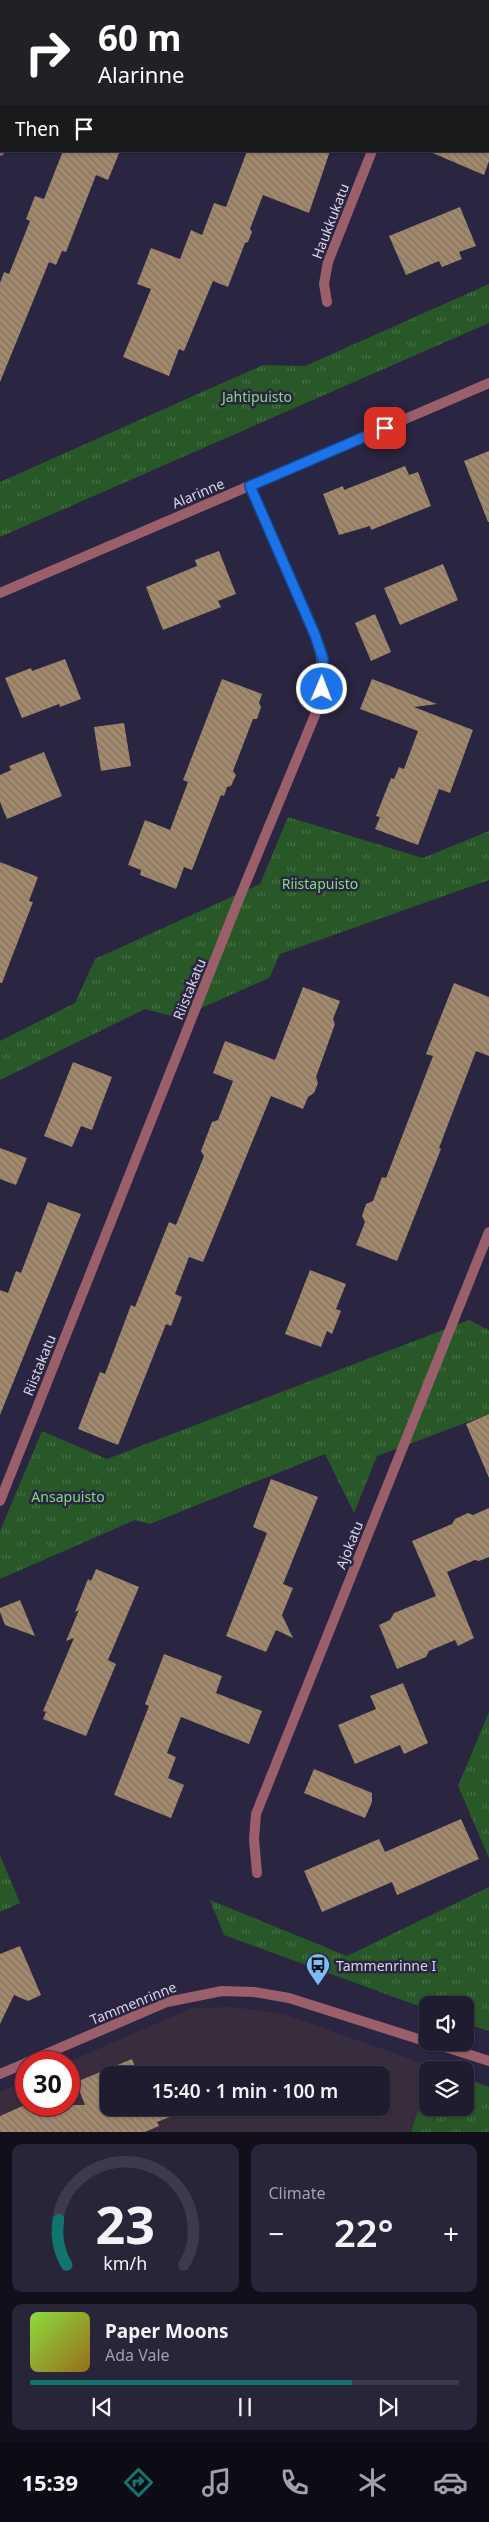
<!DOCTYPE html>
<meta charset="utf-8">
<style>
:root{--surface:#201c30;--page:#282538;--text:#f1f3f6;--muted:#a2a1ab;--line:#3d3a4c;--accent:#0f766e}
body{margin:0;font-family:"Noto Sans",sans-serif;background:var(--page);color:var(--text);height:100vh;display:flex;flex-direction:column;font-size:19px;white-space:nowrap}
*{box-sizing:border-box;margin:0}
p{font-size:16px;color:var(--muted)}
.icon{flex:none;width:28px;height:28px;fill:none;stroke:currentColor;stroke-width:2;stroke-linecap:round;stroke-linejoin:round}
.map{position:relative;height:2132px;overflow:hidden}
.details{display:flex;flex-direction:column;gap:12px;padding:12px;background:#120f1a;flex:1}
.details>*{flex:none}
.top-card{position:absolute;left:0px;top:0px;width:490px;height:152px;box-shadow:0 1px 4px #0004,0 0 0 1px var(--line);background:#202124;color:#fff;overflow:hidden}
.tools{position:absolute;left:419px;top:1996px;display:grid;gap:10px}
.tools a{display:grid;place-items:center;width:55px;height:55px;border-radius:10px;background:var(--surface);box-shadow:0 1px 4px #0004,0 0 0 1px var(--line);font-size:25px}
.speed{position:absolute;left:15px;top:2051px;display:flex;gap:10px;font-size:25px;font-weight:700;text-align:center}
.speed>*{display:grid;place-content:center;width:65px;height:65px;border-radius:50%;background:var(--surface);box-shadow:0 1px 4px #0004,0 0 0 1px var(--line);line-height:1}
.speed .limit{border:8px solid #d22;background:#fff;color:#111}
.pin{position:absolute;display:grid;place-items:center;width:42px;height:42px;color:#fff;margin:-21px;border-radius:10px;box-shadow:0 2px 8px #0006}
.me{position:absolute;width:55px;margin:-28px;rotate:1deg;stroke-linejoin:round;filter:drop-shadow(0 0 4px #0008)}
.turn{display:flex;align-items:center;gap:18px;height:105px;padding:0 15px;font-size:22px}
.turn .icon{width:65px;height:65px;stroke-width:2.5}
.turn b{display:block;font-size:35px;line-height:42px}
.then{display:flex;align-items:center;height:48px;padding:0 15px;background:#0003;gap:10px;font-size:19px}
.big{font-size:38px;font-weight:600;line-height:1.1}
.details .widget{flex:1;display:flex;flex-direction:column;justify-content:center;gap:8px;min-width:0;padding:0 18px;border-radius:10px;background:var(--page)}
.details .dial{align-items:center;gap:0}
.dial svg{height:130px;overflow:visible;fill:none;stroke:var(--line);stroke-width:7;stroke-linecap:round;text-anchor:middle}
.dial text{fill:var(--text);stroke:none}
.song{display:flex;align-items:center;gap:15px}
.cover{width:60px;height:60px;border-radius:8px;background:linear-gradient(135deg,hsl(90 70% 55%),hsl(40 70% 35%))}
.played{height:5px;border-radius:2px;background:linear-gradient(90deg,var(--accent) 75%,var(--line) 75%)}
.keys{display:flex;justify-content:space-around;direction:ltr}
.heat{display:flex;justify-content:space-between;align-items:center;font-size:28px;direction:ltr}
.details .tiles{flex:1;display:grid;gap:12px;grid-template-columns:1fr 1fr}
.widget:last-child{grid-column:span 2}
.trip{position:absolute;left:100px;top:2066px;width:290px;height:50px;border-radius:10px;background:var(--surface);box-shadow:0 1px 4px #0004,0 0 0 1px var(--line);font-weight:600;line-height:50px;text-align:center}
.dock{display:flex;height:80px;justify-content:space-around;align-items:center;background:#0d0b13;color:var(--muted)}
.dock .icon{width:35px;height:35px}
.dock .current{color:var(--accent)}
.dock b{font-size:22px;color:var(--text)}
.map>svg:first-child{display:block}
.education{fill:#372d3c;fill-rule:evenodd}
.grass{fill:url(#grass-tufts)}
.building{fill:url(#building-back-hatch)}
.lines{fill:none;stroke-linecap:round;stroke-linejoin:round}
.street{stroke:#9b5f6b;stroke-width:10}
.route-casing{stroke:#114b97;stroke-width:12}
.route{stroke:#1a73e8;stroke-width:9}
.labels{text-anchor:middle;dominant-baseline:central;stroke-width:5;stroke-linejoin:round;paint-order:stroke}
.street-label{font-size:14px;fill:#d7d5e7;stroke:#2a2540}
.park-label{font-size:14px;fill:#83da81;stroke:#2a2540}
.poi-label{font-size:14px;fill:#d7d5e7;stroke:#2a2540;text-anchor:start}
</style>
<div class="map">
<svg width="489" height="2132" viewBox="0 0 489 2132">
<defs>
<pattern id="grass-tufts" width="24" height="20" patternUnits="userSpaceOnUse" patternTransform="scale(1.25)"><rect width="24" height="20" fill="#285827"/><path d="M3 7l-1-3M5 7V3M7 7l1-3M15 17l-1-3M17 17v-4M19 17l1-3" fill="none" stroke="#466f46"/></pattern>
<pattern id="building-back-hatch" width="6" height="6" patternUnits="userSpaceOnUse" patternTransform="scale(1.25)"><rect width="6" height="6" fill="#a0896c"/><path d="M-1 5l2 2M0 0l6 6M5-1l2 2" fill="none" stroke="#837360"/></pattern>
</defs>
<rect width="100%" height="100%" fill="#2a2540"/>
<!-- education -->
<path class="education" d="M233 2007 284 2014 433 2067 432 2070H428L427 2083 411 2132H0V2092L26 2080V2105H69L68 2062 192 2008ZM109 2075H381V2108H109Z"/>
<!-- grass -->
<g class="grass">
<path d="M0 0H167L1 1 0 74Z"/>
<path d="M489 284V323L0 537V482L263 365 305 366Z"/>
<path d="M288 817 423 858 489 831V880L280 954 269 978 179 1018 145 1009 0 1080V1041L75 1003 95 959 260 884Z"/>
<path d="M469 1320 489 1330V1414L377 1456 354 1513 325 1454 150 1524 135 1520 0 1579V1531L42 1431 107 1459Z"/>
<path d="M489 1712V1858L458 1786Z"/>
<path d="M0 1855 20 1903 0 1912Z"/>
<path d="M489 1887V2031L465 2023V2005H428L427 2009 224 1935 210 1900 347 1956Z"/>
<path d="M465 2078 489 2087V2132H411L427 2083 428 2108H465Z"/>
</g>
<!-- building -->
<g class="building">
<path d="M63 151H120L108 180 96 175 66 252 62 251 56 265 49 262 0 382V283L4 272 9 274 30 221 26 219 35 196 44 199Z"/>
<path d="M247 151H330L309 213 263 195 250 229 252 232 248 242 245 243 228 287 213 281 184 351 179 349 169 376 123 357 151 289 137 284 151 248 180 259 191 230 202 235 214 203 226 207Z"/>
<path d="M428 151H489V161L484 175Z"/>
<path d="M460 207 476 246 459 252 462 259 442 267 439 261 406 275 389 236Z"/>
<path d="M489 451V522H488L464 461Z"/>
<path d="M405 466 409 475 418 472 431 506 371 530 370 526 339 535 323 494 343 486 344 490Z"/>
<path d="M219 551 236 594 218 601 221 607 163 630 146 587 197 566 195 560Z"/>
<path d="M443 564 458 600 400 625 384 588Z"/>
<path d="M375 614 391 652 371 661 355 623Z"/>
<path d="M65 659 81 699 60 707 59 704 22 718 5 678 31 668 32 671Z"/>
<path d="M222 679 262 694 259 703 261 707 257 719H253L233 771 236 775 231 786 227 787 224 796 221 795 192 870 184 867 176 889 140 875 141 870 128 865 145 820 170 830 188 782 183 780Z"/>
<path d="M372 679 437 704 414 707 473 730 450 793 439 789 418 845 375 829 380 817 376 816 391 778 394 779 399 767 404 769 418 731 360 709Z"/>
<path d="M124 723 131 766 101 771 94 727Z"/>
<path d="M44 752 62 796 7 819 0 802V775L11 770 9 766Z"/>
<path d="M0 862 38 877 29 901 33 902 2 983H0Z"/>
<path d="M454 983 489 997V1056L476 1051 439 1148 441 1149 397 1261 356 1245 365 1222 362 1216 366 1204 373 1201 382 1177 386 1178 433 1056 426 1054Z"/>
<path d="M303 987 340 1001 333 1019 335 1024 316 1077 318 1083 314 1093 308 1097 303 1109 271 1096 203 1262 189 1257 175 1294 182 1297 171 1326 166 1324 118 1445 78 1429 100 1372 105 1374 131 1305 135 1307 169 1222 176 1225 204 1156 201 1151 212 1122 218 1120 233 1081 213 1073 225 1041 275 1060Z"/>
<path d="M73 1062 112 1077 92 1130 81 1126 72 1147 44 1136Z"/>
<path d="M0 1148 27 1158 16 1185 0 1179Z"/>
<path d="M48 1202 81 1214 0 1415V1290L8 1293 16 1271 21 1273Z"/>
<path d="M310 1270 346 1284 336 1309 341 1311 332 1334 327 1331 321 1347 285 1334Z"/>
<path d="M489 1414V1478L466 1424Z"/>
<path d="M271 1479 318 1497 283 1584 293 1588 282 1615 293 1638 276 1630 266 1652 226 1636 267 1533 253 1527Z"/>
<path d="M489 1508V1557L479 1561 475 1560 447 1572 474 1638 458 1646 455 1640 429 1651 426 1657 397 1669 379 1625 390 1620 394 1613 436 1596 412 1541 452 1524 455 1519 468 1513 473 1515Z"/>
<path d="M96 1569 139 1587 108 1660 116 1664 86 1736 43 1719 46 1712 43 1711 74 1638 66 1641 79 1610 75 1612 88 1579 91 1581Z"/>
<path d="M20 1600 35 1636 5 1625 0 1612V1608Z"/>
<path d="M164 1654 222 1676 216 1693 262 1711 249 1744 181 1717 167 1753 176 1757 168 1778 184 1785 171 1818 114 1795 149 1706 145 1704Z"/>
<path d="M403 1683 428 1743 404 1754 400 1745 355 1764 338 1725 376 1709 370 1696Z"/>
<path d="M314 1769 372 1793V1802L365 1818 304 1793Z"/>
<path d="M461 1819 479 1859 397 1895 392 1882 322 1912 304 1871 379 1839 385 1852Z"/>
<path d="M20 1946 41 1995 28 2001 14 1995 0 2024V1954Z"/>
<path d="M132 2059 138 2075H109V2108H193L157 2122 159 2126 145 2132H0V2116L25 2105H85L76 2082Z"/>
</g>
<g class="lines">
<!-- street -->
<g class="street">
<path d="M59 1V0"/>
<path d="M432 1V0"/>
<path d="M0 151 1 147"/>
<path d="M327 302 324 284 328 262 372 151"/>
<path d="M0 593 489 383"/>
<path d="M0 1501 239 899 315 715C324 682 326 667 315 635L250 486"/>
<path d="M257 1873 254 1839 256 1814 489 1232"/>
<path d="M430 2042 489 2061"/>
<path d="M27 2062 167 2002 222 1991 254 1992 289 1998 428 2042"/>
<path d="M0 2074 26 2063"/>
</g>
</g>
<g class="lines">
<!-- route casing -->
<g class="route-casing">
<path id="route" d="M322 689 323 659 315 635 250 486 385 428"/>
</g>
<!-- route -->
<use href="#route" class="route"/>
</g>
<!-- icons -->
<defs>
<g id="bus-pin" transform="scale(1.25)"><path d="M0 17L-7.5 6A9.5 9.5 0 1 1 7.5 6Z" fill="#7abef8" stroke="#2a2540"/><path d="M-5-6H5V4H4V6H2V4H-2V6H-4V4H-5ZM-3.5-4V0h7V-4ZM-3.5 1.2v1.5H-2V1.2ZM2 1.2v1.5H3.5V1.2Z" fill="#111"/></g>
</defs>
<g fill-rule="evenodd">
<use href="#bus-pin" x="318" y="1965"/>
</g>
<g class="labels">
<!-- street labels -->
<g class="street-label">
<text transform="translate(330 221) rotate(-69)">Haukkukatu</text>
<text transform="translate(198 493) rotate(-23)">Alarinne</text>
<text transform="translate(189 989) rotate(-68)">Riistakatu</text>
<text transform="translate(39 1365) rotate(-68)">Riistakatu</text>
<text transform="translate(349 1545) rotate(-68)">Ajokatu</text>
<text transform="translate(133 2003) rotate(-22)">Tammenrinne</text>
</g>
<!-- park labels -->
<g class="park-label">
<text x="257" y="396">Jahtipuisto</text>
<text x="320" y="883">Riistapuisto</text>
<text x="68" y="1496">Ansapuisto</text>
</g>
<!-- poi labels -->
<g class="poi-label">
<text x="336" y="1965">Tammenrinne I</text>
</g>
</g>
</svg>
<div class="tools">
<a><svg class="icon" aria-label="sound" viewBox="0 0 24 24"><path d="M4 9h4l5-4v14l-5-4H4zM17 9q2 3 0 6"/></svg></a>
<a><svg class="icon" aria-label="layers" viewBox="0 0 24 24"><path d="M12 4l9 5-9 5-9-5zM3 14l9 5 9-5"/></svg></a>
</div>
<div class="speed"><div class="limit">30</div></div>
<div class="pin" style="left:385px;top:428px;background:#d93025"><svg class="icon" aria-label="arrive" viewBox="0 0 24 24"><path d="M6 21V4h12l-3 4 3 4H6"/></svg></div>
<svg class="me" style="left:322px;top:689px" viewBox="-20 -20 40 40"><circle r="17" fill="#1a73e8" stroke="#fff" stroke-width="3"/><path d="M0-11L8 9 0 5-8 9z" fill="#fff"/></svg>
<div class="trip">15:40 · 1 min · 100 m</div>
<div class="top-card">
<div class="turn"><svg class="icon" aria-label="right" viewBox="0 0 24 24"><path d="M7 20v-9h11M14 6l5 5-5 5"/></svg><div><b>60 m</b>Alarinne</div></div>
<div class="then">Then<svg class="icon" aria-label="arrive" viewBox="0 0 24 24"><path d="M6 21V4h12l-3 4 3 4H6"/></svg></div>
</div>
</div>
<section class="details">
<div class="tiles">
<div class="widget dial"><svg viewBox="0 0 100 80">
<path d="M14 69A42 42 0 1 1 86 69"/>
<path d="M14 69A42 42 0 0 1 9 41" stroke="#0f766e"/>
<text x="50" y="56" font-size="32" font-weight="700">23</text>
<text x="50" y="72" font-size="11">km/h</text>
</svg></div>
<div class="widget"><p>Climate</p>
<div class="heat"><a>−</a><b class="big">22°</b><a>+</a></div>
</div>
<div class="widget">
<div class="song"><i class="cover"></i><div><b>Paper Moons</b><p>Ada Vale</p></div></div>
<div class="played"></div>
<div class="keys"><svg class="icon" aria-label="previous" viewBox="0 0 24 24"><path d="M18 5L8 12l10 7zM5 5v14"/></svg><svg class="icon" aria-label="pause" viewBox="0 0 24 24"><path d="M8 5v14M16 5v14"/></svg><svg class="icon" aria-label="next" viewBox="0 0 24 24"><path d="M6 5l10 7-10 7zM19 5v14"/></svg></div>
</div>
</div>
</section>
<nav class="dock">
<b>15:39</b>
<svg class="icon current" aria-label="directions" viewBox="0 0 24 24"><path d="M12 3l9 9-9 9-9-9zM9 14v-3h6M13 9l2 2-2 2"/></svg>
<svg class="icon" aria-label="music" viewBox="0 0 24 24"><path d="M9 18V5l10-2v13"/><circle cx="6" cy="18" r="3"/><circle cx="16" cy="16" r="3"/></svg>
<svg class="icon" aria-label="phone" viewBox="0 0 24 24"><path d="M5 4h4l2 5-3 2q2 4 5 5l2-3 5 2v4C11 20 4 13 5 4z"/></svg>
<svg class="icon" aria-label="climate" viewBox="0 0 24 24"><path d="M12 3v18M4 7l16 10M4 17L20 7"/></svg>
<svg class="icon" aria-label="car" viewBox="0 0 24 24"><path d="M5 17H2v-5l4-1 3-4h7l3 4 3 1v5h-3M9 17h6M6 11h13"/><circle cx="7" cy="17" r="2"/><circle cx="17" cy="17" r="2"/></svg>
</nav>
